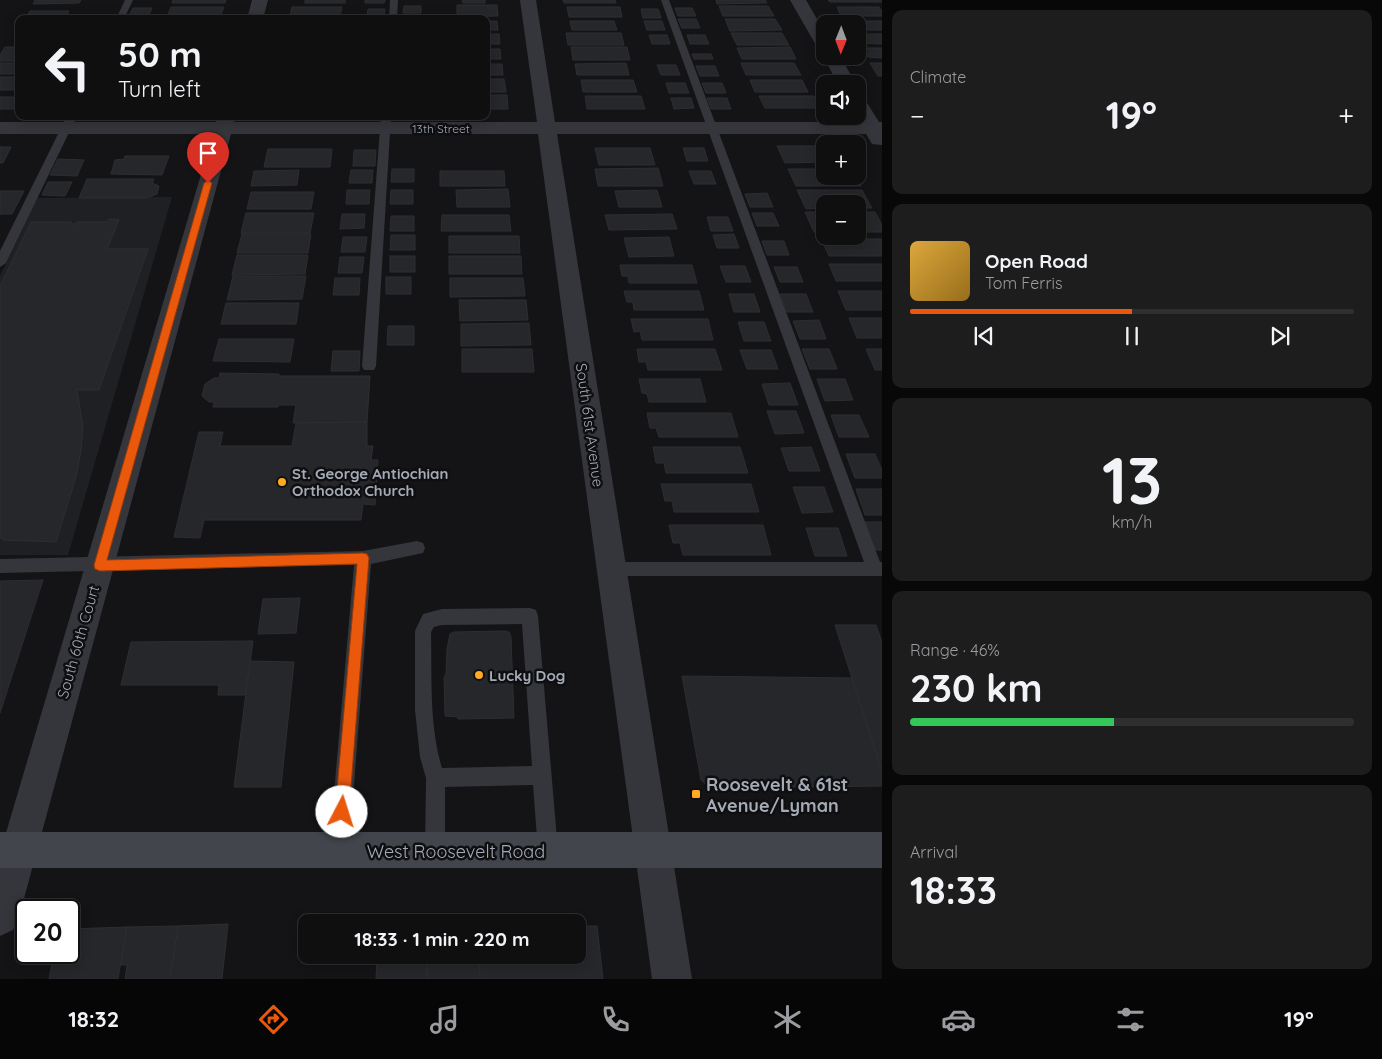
<!DOCTYPE html>
<meta charset="utf-8">
<style>
:root{--surface:#0f0f10;--page:#1d1d1e;--text:#f1f3f6;--muted:#9b9c9f;--line:#2f2f30;--accent:#ea580c}
body{margin:0;font-family:Quicksand,sans-serif;background:var(--page);color:var(--text);height:100vh;display:flex;flex-direction:column;font-size:19px;white-space:nowrap}
*{box-sizing:border-box;margin:0}
p{font-size:16px;color:var(--muted)}
.icon{flex:none;width:28px;height:28px;fill:none;stroke:currentColor;stroke-width:2;stroke-linecap:round;stroke-linejoin:round}
.map{position:relative;flex:1;overflow:hidden}
.details{display:flex;flex-direction:column;gap:10px;padding:10px;background:#080809;width:500px}
.details>*{flex:none}
.top-card{position:absolute;left:15px;top:15px;width:475px;height:105px;border-radius:10px;box-shadow:0 2px 12px #0003,0 0 0 1px var(--line);background:#0f0f10;color:var(--text);overflow:hidden}
.needle{width:32px;rotate:181deg}
.buttons{position:absolute;left:816px;top:15px;display:grid;gap:10px}
.buttons a{display:grid;place-items:center;width:50px;height:50px;border-radius:10px;background:var(--surface);box-shadow:0 2px 12px #0003,0 0 0 1px var(--line);font-size:25px}
.speed{position:absolute;left:15px;top:899px;display:flex;gap:10px;font-size:25px;font-weight:700;text-align:center}
.speed>*{display:grid;place-content:center;width:65px;height:65px;border-radius:50%;background:var(--surface);box-shadow:0 2px 12px #0003,0 0 0 1px var(--line);line-height:1}
.speed .limit{border:2px solid #111;border-radius:8px;background:#fff;color:#111}
.pin{position:absolute;display:grid;place-items:center;width:42px;height:42px;color:#fff;margin:-51px -21px;border-radius:50% 50% 50% 0;rotate:-45deg;box-shadow:0 0 5px #0007}
.pin .icon{rotate:45deg}
.me{position:absolute;width:55px;margin:-28px;rotate:5deg;stroke-linejoin:round;filter:drop-shadow(0 0 4px #0008)}
.turn{display:flex;align-items:center;gap:18px;height:105px;padding:0 20px;font-size:22px}
.turn .icon{width:65px;height:65px;stroke-width:2.5}
.turn b{display:block;font-size:35px;line-height:42px}
.big{font-size:38px;font-weight:700;line-height:1.1}
.details .card{flex:1;display:flex;flex-direction:column;justify-content:center;gap:8px;min-width:0;padding:0 18px;border-radius:10px;background:var(--page)}
.details .dial{align-items:center;gap:0}
.dial b{font-size:65px;line-height:1}
.song{display:flex;align-items:center;gap:15px}
.cover{width:60px;height:60px;border-radius:8px;background:linear-gradient(135deg,hsl(40 70% 55%),hsl(40 70% 35%))}
.played{height:5px;border-radius:2px;background:linear-gradient(90deg,var(--accent) 50%,var(--line) 50%)}
.keys{display:flex;justify-content:space-around;direction:ltr}
.heat{display:flex;justify-content:space-between;align-items:center;font-size:28px;direction:ltr}
.charge{height:8px;border-radius:4px;background:linear-gradient(90deg,#34c759 46%,var(--line) 0)}
.trip{position:absolute;left:298px;top:914px;width:288px;height:50px;border-radius:10px;background:var(--surface);box-shadow:0 2px 12px #0003,0 0 0 1px var(--line);font-weight:700;line-height:50px;text-align:center}
.tab-bar{display:flex;height:80px;justify-content:space-around;align-items:center;background:#060606;color:var(--muted)}
.tab-bar .icon{width:35px;height:35px}
.tab-bar .active{color:var(--accent)}
.tab-bar b{font-size:22px;color:var(--text)}
main{display:flex;flex:1;min-height:0}
.map>svg:first-child{display:block}
.built{fill:#1f2023}
.building{fill:#26272a;stroke:#2d2e32}
.lines{fill:none;stroke-linecap:round;stroke-linejoin:round}
.service{fill:#34363b;fill-rule:evenodd}
.minor{fill:#34363b;fill-rule:evenodd}
.secondary{fill:#42454b;fill-rule:evenodd}
.route{fill:#ea580c;stroke:#983908}
.poi-dot{fill:#ffab22;stroke:#0f0f11;stroke-width:2}
.labels{text-anchor:middle;dominant-baseline:central;stroke-width:5;stroke-linejoin:round;paint-order:stroke}
.far-street-label{font-size:12px;fill:#a4abb7;stroke:#0f0f11}
.street-label{font-size:15px;fill:#a4abb7;stroke:#0f0f11}
.poi-label{font-size:15px;font-weight:bold;fill:#a4abb7;stroke:#0f0f11;text-anchor:start}
.near-poi-label{font-size:18px;font-weight:bold;fill:#a4abb7;stroke:#0f0f11;text-anchor:start}
.near-street-label{font-size:18px;fill:#a4abb7;stroke:#0f0f11}
</style>
<main>
<div class="map">
<svg width="882" height="979" viewBox="0 0 882 979">
<rect width="100%" height="100%" fill="#141416"/>
<!-- built -->
<path class="built" d="M172 197 68 555H0V276L37 198Z"/>
<!-- building -->
<g class="building">
<path d="M35 0H81L79 3 33 4Z"/>
<path d="M173 0H226L225 3H172Z"/>
<rect x="305" y="0" width="40" height="3"/>
<path d="M365 0H385L384 3H365Z"/>
<path d="M462 0H485V3H463Z"/>
<path d="M563 0H615L616 3H564Z"/>
<path d="M716 0H765L767 3 717 4Z"/>
<path d="M828 0H881L882 2H830Z"/>
<path d="M457 5H497L498 16 457 17Z"/>
<path d="M404 6H421V13H403Z"/>
<path d="M719 6H768L774 16H723Z"/>
<path d="M171 7H224L220 17H167Z"/>
<path d="M292 7H342L340 16H290Z"/>
<path d="M567 7H620L622 17H569Z"/>
<path d="M837 7H879L882 11V16H841Z"/>
<path d="M133 8H152L148 17H128Z"/>
<path d="M675 8H692L696 16H678Z"/>
<path d="M368 9H385L384 17H367Z"/>
<path d="M641 9H658L661 18H643Z"/>
<path d="M30 11H69L65 19H25Z"/>
<path d="M678 19H696L700 28H682Z"/>
<path d="M725 19H775L782 30 730 31Z"/>
<path d="M486 21H497L498 30H486Z"/>
<path d="M570 21H614L617 30H572Z"/>
<path d="M644 21H662L665 30H647Z"/>
<path d="M849 21H882V30H858V24H851Z"/>
<path d="M566 33H621L624 45H568Z"/>
<path d="M731 33H782L789 45H737Z"/>
<path d="M486 34H499L500 44H486Z"/>
<path d="M858 34H882V44L859 43 858 39H861Z"/>
<path d="M649 35H667L670 44H652Z"/>
<path d="M687 35H705L709 44H690Z"/>
<path d="M5 47H19V61H0V55Z"/>
<path d="M571 47H627L630 60H573Z"/>
<path d="M790 47 796 59H742L737 48Z"/>
<path d="M866 48H882V58L868 57 865 53H870Z"/>
<path d="M486 49H500L501 59H486Z"/>
<path d="M692 54H711L713 59H694Z"/>
<rect x="0" y="63" width="19" height="11"/>
<path d="M626 63 629 75H577L575 64Z"/>
<path d="M741 63H794L801 75H746Z"/>
<path d="M870 63H882V76H878Z"/>
<path d="M486 64H502L503 75H486Z"/>
<path d="M657 65H676L680 75H661Z"/>
<path d="M696 66H715L719 76H700Z"/>
<rect x="0" y="77" width="19" height="13"/>
<path d="M486 79H504L506 92H486Z"/>
<path d="M581 80H633L637 92H583Z"/>
<path d="M750 80H802L808 92H755Z"/>
<path d="M666 83H685L689 93H669Z"/>
<path d="M702 83H722L726 93H706Z"/>
<path d="M486 95H507L508 109H486Z"/>
<path d="M585 96H641L645 109H587Z"/>
<path d="M759 96H814L820 108H765Z"/>
<path d="M0 97H19L18 109H0Z"/>
<path d="M671 98H691L694 108 674 109Z"/>
<path d="M707 98H727L731 109H711Z"/>
<path d="M777 146H825V162L785 163Z"/>
<path d="M0 147H11L3 163H0Z"/>
<path d="M595 148H650L655 165H599Z"/>
<path d="M683 148H704L708 161H687Z"/>
<path d="M268 149H332L330 167H264Z"/>
<path d="M354 150H376L375 166H353Z"/>
<path d="M125 156H169L162 175 111 174 115 160 124 159Z"/>
<path d="M58 159 84 160 77 176 50 175Z"/>
<path d="M658 168 663 186H598L595 169Z"/>
<path d="M392 169H414V182H391Z"/>
<path d="M788 169H825V176H855L861 186H796Z"/>
<path d="M299 170 297 185 251 186 254 171Z"/>
<path d="M351 170H373L372 183H349Z"/>
<path d="M440 171H504L505 186H440Z"/>
<path d="M689 171H711L716 184H694Z"/>
<path d="M87 179H154L152 183 159 186 157 194 147 198H79Z"/>
<path d="M48 182H72L65 196 42 195Z"/>
<path d="M508 189 510 207H457L456 190Z"/>
<path d="M347 190H370L369 204H346Z"/>
<path d="M391 190H413V204H390Z"/>
<path d="M657 190 662 207H619L615 191Z"/>
<path d="M797 190H862L872 208H858V204H825V208L806 209Z"/>
<path d="M0 191H24L12 214H0Z"/>
<path d="M251 192H314L311 209H247Z"/>
<path d="M767 193 773 207H750L745 194Z"/>
<path d="M805 212H825V232H814Z"/>
<path d="M858 212H875L882 225V232H858Z"/>
<path d="M246 213H314L310 233H241Z"/>
<path d="M752 213H773L779 226H757Z"/>
<path d="M342 214H365L364 228 340 229Z"/>
<path d="M672 214 677 229 609 230 605 215Z"/>
<path d="M442 215H509L511 231H441Z"/>
<path d="M391 216H414V231H390Z"/>
<path d="M707 217H728L733 231H711Z"/>
<path d="M109 219 119 220 107 249H148L99 390H77L83 427 81 450 76 477 56 542 3 540 4 538H0V286L31 222H71L70 224H76L77 222H107Z"/>
<path d="M242 234H311L308 253H237Z"/>
<path d="M734 234 739 248H717L713 235Z"/>
<path d="M391 235H415V250H390Z"/>
<path d="M449 236H519L520 253H449Z"/>
<path d="M343 237H367L365 252H341Z"/>
<path d="M669 237 674 256 629 257 624 238Z"/>
<path d="M821 239H882V256H829Z"/>
<path d="M762 241H784L789 255H767Z"/>
<path d="M237 255H308L305 274 232 275Z"/>
<rect x="390" y="256" width="25" height="16"/>
<path d="M449 256H521L522 274H449Z"/>
<path d="M340 257H364L362 273H338Z"/>
<path d="M829 264H882V281H836Z"/>
<path d="M620 265H692L697 283H629L628 276H622Z"/>
<path d="M720 266H745L751 282H726Z"/>
<path d="M774 267H797L803 282H780Z"/>
<path d="M233 276H306L302 299 227 300Z"/>
<rect x="386" y="277" width="25" height="17"/>
<path d="M335 278H360L359 295H333Z"/>
<path d="M450 278H523L525 296 450 297Z"/>
<path d="M624 291H699L704 310H634L633 302H627Z"/>
<path d="M838 291H882V310H846Z"/>
<path d="M729 294H754L760 312H734Z"/>
<path d="M780 294H806L813 312H787Z"/>
<path d="M459 300H526L528 320 460 321Z"/>
<path d="M226 303H299L296 324H221Z"/>
<path d="M849 318H882V338H857Z"/>
<path d="M631 319H708L713 340H642L640 331 634 332Z"/>
<path d="M819 320 826 339H800L793 321Z"/>
<path d="M738 322H764L771 341H744Z"/>
<path d="M529 323 531 345 461 346V324Z"/>
<path d="M388 326H414V345H387Z"/>
<path d="M219 339H294L290 362 213 361Z"/>
<path d="M462 349H532L534 372H462Z"/>
<path d="M637 349H715L722 370H648L646 362H639Z"/>
<path d="M802 349H829L837 369H810Z"/>
<path d="M866 349H882V370H875Z"/>
<path d="M740 350H771L778 369H747Z"/>
<path d="M333 351H360L359 371H331Z"/>
<path d="M220 373 279 374V376H370L367 422 293 423 296 405H278V407H213L214 402H209L202 396 205 384 214 378H219Z"/>
<path d="M639 379H700L706 402H649L647 394 642 393Z"/>
<path d="M817 379H845L853 400 825 401Z"/>
<path d="M790 383 798 405H769L762 384Z"/>
<path d="M767 411H796L804 433 775 434Z"/>
<path d="M647 413H731L738 437H659L656 428H650Z"/>
<path d="M831 415H859L869 437H839Z"/>
<path d="M367 422V446H373L371 460H378L375 505 363 504 361 520H204L200 538 174 537 199 432H223L220 446H292L296 423Z"/>
<path d="M653 447H740L748 473H666L664 463H656Z"/>
<path d="M811 447 820 471H789L781 448Z"/>
<path d="M846 454H875L882 470V478H855Z"/>
<path d="M661 484H751L759 512H674L672 501H665Z"/>
<path d="M793 487H824L833 512 802 513Z"/>
<path d="M856 489H882V515H865Z"/>
<path d="M865 522H882V550H875Z"/>
<path d="M669 525H763L771 555H683L680 543H673Z"/>
<path d="M806 528H838L847 556H815Z"/>
<path d="M43 580 0 713V581Z"/>
<path d="M300 598 296 633 258 634 263 599Z"/>
<path d="M835 625H876L882 642V772Z"/>
<path d="M505 631 509 632 511 637 514 718 458 719V717L445 716 444 677 446 674 447 649 450 634 454 632Z"/>
<path d="M253 641 246 695H218L219 685H121L131 642Z"/>
<path d="M250 661 294 662 281 787H234Z"/>
<path d="M682 676 852 678 882 772V786L710 788 701 780Z"/>
<path d="M228 924 222 979H170L178 926Z"/>
<path d="M178 926 170 979H125L127 965H120L127 927Z"/>
<path d="M576 926H597L603 979H480L479 955H576Z"/>
<path d="M127 927 118 979H49L54 952H69V929Z"/>
<path d="M377 955H427V979H376Z"/>
<path d="M427 955H479L480 979H427Z"/>
</g>
<g class="lines">
<!-- service -->
<g class="service">
<path d="M125 0H133L124 19H116Z"/>
<path d="M390 0H398L397 19H389Z"/>
<path d="M661 0H669L880 562H882V576H612L606 574 604 569 606 564 612 562H864Z"/>
<path d="M67 116H77L6 263 0 267V251Z"/>
<path d="M381 116H391L376 366 374 370H364L362 366Z"/>
<path d="M417 541 423 543 425 548 423 553 371 564 349 850 346 857 339 860 332 857 329 850 354 565 0 573V559L363 551Z"/>
<path d="M530 608 536 610 538 616 558 851 555 858 548 861 541 858 538 851 533 785 445 787V851L442 858 435 861 428 858 425 851 426 778 420 757 415 710V631L423 614 442 609ZM522 624 532 766 442 768C429 725 432 677 431 632L434 627 442 625Z"/>
</g>
<!-- minor -->
<g class="minor">
<path d="M252 0H268L263 19H247Z"/>
<path d="M520 0H536L555 122H860L857 116 858 97 864 98 879 122H882V145L872 144 866 134H557L692 979H652L538 134H231L19 917 13 930 0 936V853L213 134H0V122H216L218 116H236L234 122H537Z"/>
<path d="M790 0H806L825 33V52L819 51 817 47Z"/>
<path d="M825 53V56H840L856 84H838L823 56Z"/>
</g>
<!-- secondary -->
<rect class="secondary" x="0" y="832" width="882" height="36"/>
</g>
<!-- route -->
<path class="route" d="M208 180 212 183 107 560 363 553 367 554 369 558 349 812 347 817 342 819 337 817 335 812 357 564 100 571 95 569 94 565 204 183Z"/>
<!-- markers -->
<g class="poi-dot">
<circle cx="282" cy="482" r="5"/>
<circle cx="479" cy="675" r="5"/>
<rect x="691" y="789" width="10" height="10" rx="2.5"/>
</g>
<g class="labels">
<!-- far-street labels -->
<g class="far-street-label">
<text x="441" y="128">13th Street</text>
</g>
<!-- street labels -->
<g class="street-label">
<text transform="translate(590 425) rotate(82)">South 61st Avenue</text>
<text transform="translate(78 642) rotate(-74)">South 60th Court</text>
</g>
<!-- poi labels -->
<g class="poi-label">
<text x="292" y="473">St. George Antiochian<tspan x="292" dy="17">Orthodox Church</tspan></text>
<text x="489" y="675">Lucky Dog</text>
</g>
<!-- near-poi labels -->
<g class="near-poi-label">
<text x="706" y="784">Roosevelt &amp; 61st<tspan x="706" dy="21">Avenue/Lyman</tspan></text>
</g>
<!-- near-street labels -->
<g class="near-street-label">
<text x="456" y="851">West Roosevelt Road</text>
</g>
</g>
</svg>
<div class="buttons">
<a><svg class="needle" viewBox="-14 -14 28 28"><path d="M0-13l5 13h-10z" fill="#e53935"/><path d="M0 13l5-13h-10z" fill="#9b9c9f"/></svg></a>
<a><svg class="icon" aria-label="sound" viewBox="0 0 24 24"><path d="M4 9h4l5-4v14l-5-4H4zM17 9q2 3 0 6"/></svg></a>
<a>+</a>
<a>−</a>
</div>
<div class="speed"><div class="limit">20</div></div>
<div class="pin" style="left:208px;top:183px;background:#d93025"><svg class="icon" aria-label="arrive" viewBox="0 0 24 24"><path d="M6 21V4h12l-3 4 3 4H6"/></svg></div>
<svg class="me" style="left:342px;top:812px" viewBox="-20 -20 40 40"><circle r="19" fill="#fff"/><path d="M0-13L10 11 0 6-10 11z" fill="#ea580c"/></svg>
<div class="trip">18:33 · 1 min · 220 m</div>
<div class="top-card">
<div class="turn"><svg class="icon" aria-label="left" viewBox="0 0 24 24"><path d="M17 20v-9H6M10 6l-5 5 5 5"/></svg><div><b>50 m</b>Turn left</div></div>
</div>
</div>
<section class="details">
<div class="card"><p>Climate</p>
<div class="heat"><a>−</a><b class="big">19°</b><a>+</a></div>
</div>
<div class="card">
<div class="song"><i class="cover"></i><div><b>Open Road</b><p>Tom Ferris</p></div></div>
<div class="played"></div>
<div class="keys"><svg class="icon" aria-label="previous" viewBox="0 0 24 24"><path d="M18 5L8 12l10 7zM5 5v14"/></svg><svg class="icon" aria-label="pause" viewBox="0 0 24 24"><path d="M8 5v14M16 5v14"/></svg><svg class="icon" aria-label="next" viewBox="0 0 24 24"><path d="M6 5l10 7-10 7zM19 5v14"/></svg></div>
</div>
<div class="card dial"><b>13</b><p>km/h</p></div>
<div class="card"><p>Range · 46%</p><b class="big">230 km</b><div class="charge"></div></div>
<div class="card"><p>Arrival</p><b class="big">18:33</b></div>
</section>
</main>
<nav class="tab-bar">
<b>18:32</b>
<svg class="icon active" aria-label="directions" viewBox="0 0 24 24"><path d="M12 3l9 9-9 9-9-9zM9 14v-3h6M13 9l2 2-2 2"/></svg>
<svg class="icon" aria-label="music" viewBox="0 0 24 24"><path d="M9 18V5l10-2v13"/><circle cx="6" cy="18" r="3"/><circle cx="16" cy="16" r="3"/></svg>
<svg class="icon" aria-label="phone" viewBox="0 0 24 24"><path d="M5 4h4l2 5-3 2q2 4 5 5l2-3 5 2v4C11 20 4 13 5 4z"/></svg>
<svg class="icon" aria-label="climate" viewBox="0 0 24 24"><path d="M12 3v18M4 7l16 10M4 17L20 7"/></svg>
<svg class="icon" aria-label="car" viewBox="0 0 24 24"><path d="M5 17H2v-5l4-1 3-4h7l3 4 3 1v5h-3M9 17h6M6 11h13"/><circle cx="7" cy="17" r="2"/><circle cx="17" cy="17" r="2"/></svg>
<svg class="icon" aria-label="filters" viewBox="0 0 24 24"><path d="M4 7h16M4 17h16"/><circle cx="9" cy="7" r="2"/><circle cx="15" cy="17" r="2"/></svg>
<b>19°</b>
</nav>
